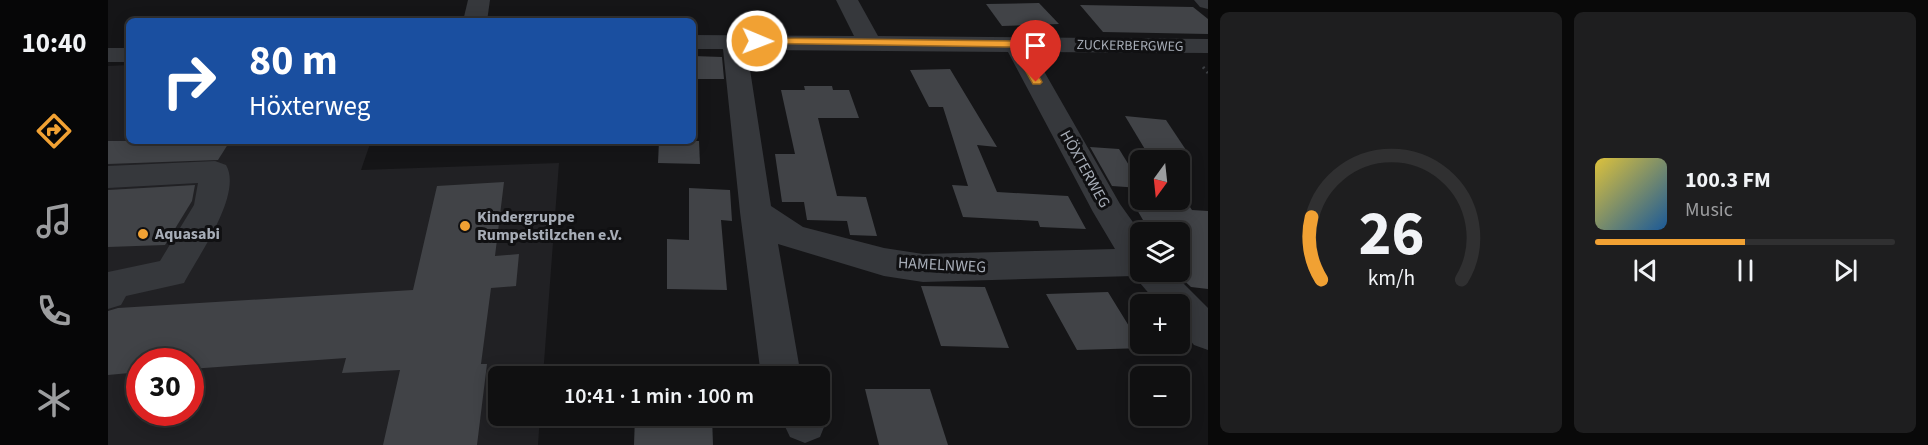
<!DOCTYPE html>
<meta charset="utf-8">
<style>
:root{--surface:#101011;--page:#1e1e1f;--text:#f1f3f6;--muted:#9c9d9f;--line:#303031;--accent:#f1a133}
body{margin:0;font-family:"Source Sans 3",sans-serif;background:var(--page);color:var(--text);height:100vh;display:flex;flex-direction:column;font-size:22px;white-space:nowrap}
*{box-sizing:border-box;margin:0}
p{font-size:20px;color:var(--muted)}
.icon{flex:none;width:33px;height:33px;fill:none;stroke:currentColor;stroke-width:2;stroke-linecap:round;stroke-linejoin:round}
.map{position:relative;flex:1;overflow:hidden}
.panel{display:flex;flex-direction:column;gap:12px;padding:12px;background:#090909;width:720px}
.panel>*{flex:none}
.banner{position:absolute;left:18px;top:18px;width:570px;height:126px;border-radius:9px;box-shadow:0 3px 15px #0003,0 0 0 2px var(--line);background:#1a4fa0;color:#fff;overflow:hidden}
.needle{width:39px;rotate:195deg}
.buttons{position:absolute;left:1022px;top:150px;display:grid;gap:12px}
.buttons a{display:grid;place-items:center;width:60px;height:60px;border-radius:9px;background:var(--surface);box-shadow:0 3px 15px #0003,0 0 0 2px var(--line);font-size:30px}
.speed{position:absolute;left:18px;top:348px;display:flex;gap:12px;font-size:30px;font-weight:700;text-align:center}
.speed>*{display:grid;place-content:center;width:78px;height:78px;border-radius:50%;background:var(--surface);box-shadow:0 3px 15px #0003,0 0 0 2px var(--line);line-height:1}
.speed .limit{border:9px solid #d22;background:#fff;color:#111}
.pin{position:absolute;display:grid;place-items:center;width:51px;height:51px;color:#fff;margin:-62px -26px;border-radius:50% 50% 50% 0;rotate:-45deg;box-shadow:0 0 6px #0007}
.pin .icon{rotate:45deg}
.me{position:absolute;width:66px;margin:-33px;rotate:91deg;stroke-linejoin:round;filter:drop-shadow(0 0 4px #0008)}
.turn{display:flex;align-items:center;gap:21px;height:126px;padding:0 24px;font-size:27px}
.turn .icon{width:78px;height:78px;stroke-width:2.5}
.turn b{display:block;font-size:42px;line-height:51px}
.panel .tile{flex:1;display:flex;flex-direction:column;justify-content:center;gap:9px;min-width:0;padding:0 21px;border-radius:9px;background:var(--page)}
.panel .dial{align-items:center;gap:0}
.dial svg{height:156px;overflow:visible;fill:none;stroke:var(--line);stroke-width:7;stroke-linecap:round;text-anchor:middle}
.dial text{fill:var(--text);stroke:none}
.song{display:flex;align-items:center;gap:18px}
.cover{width:72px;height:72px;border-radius:9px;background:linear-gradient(135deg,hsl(50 70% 55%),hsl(210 70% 35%))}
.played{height:6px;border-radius:3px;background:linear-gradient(90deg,var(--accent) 50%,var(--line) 50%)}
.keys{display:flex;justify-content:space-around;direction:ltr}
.panel .tiles{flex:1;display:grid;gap:12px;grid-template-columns:repeat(2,1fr)}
.trip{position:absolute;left:380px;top:366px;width:342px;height:60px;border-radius:9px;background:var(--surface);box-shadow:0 3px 15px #0003,0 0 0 2px var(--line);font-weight:600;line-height:60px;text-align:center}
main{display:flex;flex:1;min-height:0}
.tab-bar{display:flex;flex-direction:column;width:108px;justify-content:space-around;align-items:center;background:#060607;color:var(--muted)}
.tab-bar .icon{width:42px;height:42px}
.tab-bar .on{color:var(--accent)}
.tab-bar b{font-size:27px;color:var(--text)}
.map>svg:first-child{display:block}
.built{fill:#212124;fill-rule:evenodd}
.building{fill:#414347}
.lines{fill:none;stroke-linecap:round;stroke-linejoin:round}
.path{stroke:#3c3f43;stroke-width:3;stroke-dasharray:2 4;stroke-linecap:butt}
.minor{fill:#36383c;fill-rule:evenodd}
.route{fill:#f1a133;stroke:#9d6921;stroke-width:1.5}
.poi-dot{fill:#f1a133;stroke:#101012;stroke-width:2}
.labels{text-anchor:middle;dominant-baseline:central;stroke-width:6;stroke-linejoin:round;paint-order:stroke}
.far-street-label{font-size:14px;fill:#a7adb7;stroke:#101012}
.street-label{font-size:16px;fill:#a7adb7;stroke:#101012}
.poi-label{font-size:16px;font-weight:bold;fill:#a7adb7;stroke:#101012;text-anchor:start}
</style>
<main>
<nav class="tab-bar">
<b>10:40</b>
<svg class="icon on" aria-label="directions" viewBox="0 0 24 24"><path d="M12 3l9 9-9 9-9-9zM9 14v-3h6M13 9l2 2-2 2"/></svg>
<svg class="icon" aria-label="music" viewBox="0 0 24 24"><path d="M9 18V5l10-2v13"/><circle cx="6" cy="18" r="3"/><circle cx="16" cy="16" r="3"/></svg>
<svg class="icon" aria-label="phone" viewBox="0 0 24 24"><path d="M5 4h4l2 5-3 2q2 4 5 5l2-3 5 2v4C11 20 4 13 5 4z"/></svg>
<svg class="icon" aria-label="climate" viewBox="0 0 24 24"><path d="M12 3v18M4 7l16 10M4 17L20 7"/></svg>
</nav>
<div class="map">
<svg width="1100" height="445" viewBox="0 0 1100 445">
<rect width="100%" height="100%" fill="#151517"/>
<!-- built -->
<path class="built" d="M21 65V141H263L253 170 451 163 435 376H390V416H432L430 445H0V66ZM32 362H82V412H32Z"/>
<!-- building -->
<g class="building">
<path d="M931 3 951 24 894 26 878 4Z"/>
<path d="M972 5 1085 7 1100 19V34L995 32Z"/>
<path d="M585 56 614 57 616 79H585Z"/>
<path d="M842 69 889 147 869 145 889 192 960 196 978 229 932 227 930 221 855 217 844 185 860 186 835 107H821L802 70Z"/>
<path d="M696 86H724L725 90H741L751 118H710L729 196 758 197 769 236 742 235 739 221 699 220 696 202H674L667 154H687L673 90H697Z"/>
<path d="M1017 116 1058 120 1084 159 1041 156Z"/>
<path d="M0 141H122L110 160 0 164Z"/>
<path d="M551 141H591L592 164 550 163Z"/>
<path d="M982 147 1011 149 1032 183V188L1004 186Z"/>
<path d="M396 182 387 256 411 254 408 286 383 288 373 364H379L369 445H275L292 370 234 373 238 358 82 369V362H32V372L0 375V311L10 308 305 290 329 186Z"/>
<path d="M87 185 84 201 57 245 0 247V190Z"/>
<path d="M581 188 622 190 624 221 613 220 619 290 559 289V239L581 240Z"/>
<path d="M1025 203 1082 207 1084 210 1100 211V289L1083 287 1067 272H1071V232H1042Z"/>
<path d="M813 286 877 287 901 348 833 346Z"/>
<path d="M1000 292 1032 344 1036 348 969 350 938 294Z"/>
<path d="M528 371 602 372V376H528Z"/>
<path d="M757 389H822L840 445H771Z"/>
<path d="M527 416H604L605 445H526Z"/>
</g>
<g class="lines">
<!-- path -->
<path class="path" d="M1095 67 1100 73"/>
<!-- minor -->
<g class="minor">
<path d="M360 0H382L379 21H355Z"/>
<path d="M728 0H750L770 36 1100 39V53L925 52 1012 204 1032 232V272H1064L1100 308V350L1086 345 1071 328V304H1050L1026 276 815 282 776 276 670 244 693 376H653L632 212 615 49H585V35L746 36ZM639 50 900 52 985 212 1007 249 815 254 776 248 695 227 663 206Z"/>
<path d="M1086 0H1100V9L1092 7Z"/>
<rect x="0" y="48" width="21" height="14"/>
<path d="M107 161 118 165C135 194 90 256 76 283L18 296 13 305 0 309V272L52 261 86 205 90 183 0 188V166Z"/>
<path d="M711 406 718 422 712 437 697 443 682 437 672 416H711Z"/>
</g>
</g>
<!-- route -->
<path class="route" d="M649 38 908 41 913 44 934 82 932 84H925L904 47 645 43 644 41Z"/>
<!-- markers -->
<g class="poi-dot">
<circle cx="357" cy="226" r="6"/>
<circle cx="35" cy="234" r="6"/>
</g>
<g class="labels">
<!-- far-street labels -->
<g class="far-street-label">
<text transform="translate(1022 46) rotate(1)">ZUCKERBERGWEG</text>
</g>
<!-- street labels -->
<g class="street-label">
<text transform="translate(977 169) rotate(61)">HÖXTERWEG</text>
<text transform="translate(834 265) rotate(3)">HAMELNWEG</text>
</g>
<!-- poi labels -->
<g class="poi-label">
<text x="369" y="217">Kindergruppe<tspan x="369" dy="18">Rumpelstilzchen e.V.</tspan></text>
<text x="47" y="234">Aquasabi</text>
</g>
</g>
</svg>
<div class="buttons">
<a><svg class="needle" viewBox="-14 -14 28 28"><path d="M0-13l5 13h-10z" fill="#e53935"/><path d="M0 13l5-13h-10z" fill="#9c9d9f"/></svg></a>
<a><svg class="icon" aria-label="layers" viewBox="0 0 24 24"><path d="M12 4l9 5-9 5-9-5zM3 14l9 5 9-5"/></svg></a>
<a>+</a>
<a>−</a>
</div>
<div class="speed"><div class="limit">30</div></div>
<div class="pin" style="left:928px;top:82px;background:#d93025"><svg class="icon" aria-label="arrive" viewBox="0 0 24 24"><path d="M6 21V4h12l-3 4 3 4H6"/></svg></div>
<svg class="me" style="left:649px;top:41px" viewBox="-20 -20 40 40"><circle r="17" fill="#f1a133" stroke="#fff" stroke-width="3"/><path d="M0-11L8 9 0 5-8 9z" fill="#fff"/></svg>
<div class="trip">10:41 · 1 min · 100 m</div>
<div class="banner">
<div class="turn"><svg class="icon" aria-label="right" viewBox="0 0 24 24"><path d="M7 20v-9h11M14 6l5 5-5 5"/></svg><div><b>80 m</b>Höxterweg</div></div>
</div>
</div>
<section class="panel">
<div class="tiles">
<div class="tile dial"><svg viewBox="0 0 100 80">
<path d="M14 69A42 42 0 1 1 86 69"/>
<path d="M14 69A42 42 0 0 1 9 37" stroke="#f1a133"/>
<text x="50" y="56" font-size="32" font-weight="700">26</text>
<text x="50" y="72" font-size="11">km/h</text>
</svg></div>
<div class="tile">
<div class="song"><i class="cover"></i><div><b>100.3 FM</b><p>Music</p></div></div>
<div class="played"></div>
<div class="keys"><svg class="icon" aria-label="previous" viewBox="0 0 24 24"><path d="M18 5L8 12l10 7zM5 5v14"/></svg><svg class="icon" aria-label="pause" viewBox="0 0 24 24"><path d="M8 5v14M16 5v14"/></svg><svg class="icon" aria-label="next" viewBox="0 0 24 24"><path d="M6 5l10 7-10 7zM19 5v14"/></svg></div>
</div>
</div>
</section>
</main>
